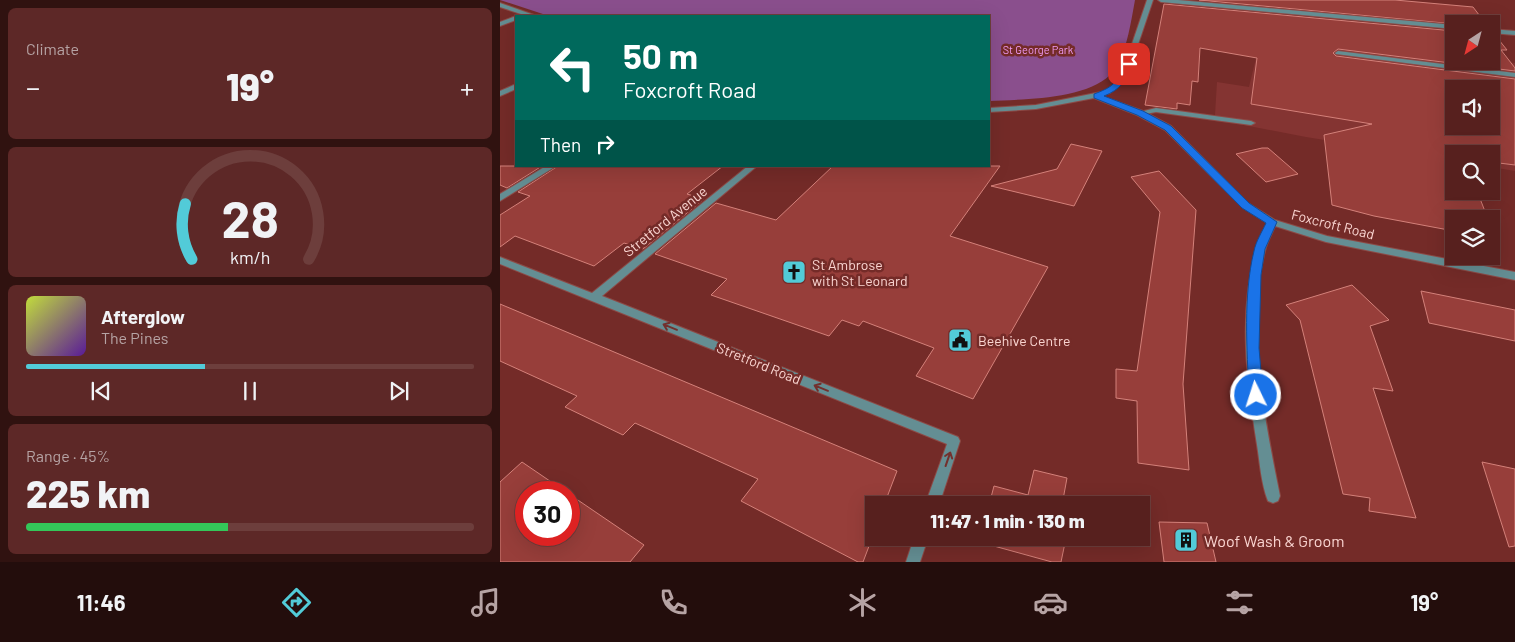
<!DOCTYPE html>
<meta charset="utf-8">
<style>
:root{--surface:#57201e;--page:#5d2827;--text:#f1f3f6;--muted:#b6a3a4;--line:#6d3e3c;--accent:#52cbd8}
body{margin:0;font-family:Barlow,sans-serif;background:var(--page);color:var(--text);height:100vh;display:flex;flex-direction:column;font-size:19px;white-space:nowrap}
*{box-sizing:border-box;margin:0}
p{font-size:16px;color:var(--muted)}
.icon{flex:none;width:28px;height:28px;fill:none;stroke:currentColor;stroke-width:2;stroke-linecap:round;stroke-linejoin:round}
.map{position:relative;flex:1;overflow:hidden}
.drawer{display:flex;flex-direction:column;gap:8px;padding:8px;background:#301210;width:500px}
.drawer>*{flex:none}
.banner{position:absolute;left:15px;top:15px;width:475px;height:152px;border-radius:0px;box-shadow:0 5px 20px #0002,0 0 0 1px var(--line);background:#00695c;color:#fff;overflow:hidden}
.needle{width:32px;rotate:216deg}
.buttons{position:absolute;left:945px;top:15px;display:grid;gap:10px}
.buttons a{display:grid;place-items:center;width:55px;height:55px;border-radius:0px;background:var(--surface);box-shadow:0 5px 20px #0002,0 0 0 1px var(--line);font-size:25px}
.speed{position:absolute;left:15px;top:481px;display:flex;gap:10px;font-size:25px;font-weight:700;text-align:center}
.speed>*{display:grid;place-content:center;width:65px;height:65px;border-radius:50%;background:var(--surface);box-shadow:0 5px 20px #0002,0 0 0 1px var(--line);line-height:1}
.speed .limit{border:8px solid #d22;background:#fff;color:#111}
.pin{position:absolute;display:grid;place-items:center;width:42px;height:42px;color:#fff;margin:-21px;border-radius:10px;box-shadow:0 2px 8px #0006}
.me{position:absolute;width:55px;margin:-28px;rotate:356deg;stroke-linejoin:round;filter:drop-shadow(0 0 4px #0008)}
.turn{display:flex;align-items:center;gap:18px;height:105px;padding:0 25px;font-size:22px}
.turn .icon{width:65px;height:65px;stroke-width:2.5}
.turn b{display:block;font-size:35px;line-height:42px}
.then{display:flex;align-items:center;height:48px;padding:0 25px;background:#0003;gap:10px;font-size:19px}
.big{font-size:38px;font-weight:800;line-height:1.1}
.drawer .widget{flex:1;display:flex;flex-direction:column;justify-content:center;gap:8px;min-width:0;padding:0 18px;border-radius:8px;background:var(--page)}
.drawer .dial{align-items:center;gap:0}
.dial svg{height:130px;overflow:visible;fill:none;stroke:var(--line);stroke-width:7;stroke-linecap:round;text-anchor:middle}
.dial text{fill:var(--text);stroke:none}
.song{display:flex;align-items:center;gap:15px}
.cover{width:60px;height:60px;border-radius:8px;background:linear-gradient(135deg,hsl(70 70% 55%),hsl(270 70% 35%))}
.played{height:5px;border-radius:2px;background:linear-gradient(90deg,var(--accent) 40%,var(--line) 40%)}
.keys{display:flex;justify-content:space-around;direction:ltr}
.heat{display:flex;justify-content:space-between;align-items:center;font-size:28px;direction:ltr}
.charge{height:8px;border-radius:4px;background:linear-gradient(90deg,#34c759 45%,var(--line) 0)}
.trip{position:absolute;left:365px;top:496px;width:285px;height:50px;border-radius:0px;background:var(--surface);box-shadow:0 5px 20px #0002,0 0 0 1px var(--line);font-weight:800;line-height:50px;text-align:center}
.menu{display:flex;height:80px;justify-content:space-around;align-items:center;background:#230d0c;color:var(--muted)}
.menu .icon{width:35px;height:35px}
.menu .current{color:var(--accent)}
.menu b{font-size:22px;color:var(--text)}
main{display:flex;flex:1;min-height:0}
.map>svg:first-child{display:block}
.built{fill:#843432;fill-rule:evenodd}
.green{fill:#8a4f8d}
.building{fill:#973e3a;stroke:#d4817a;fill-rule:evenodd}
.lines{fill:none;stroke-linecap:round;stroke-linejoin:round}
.lane-casing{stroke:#8c4a46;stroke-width:2}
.street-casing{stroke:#8c4a46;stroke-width:2}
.lane{fill:#648e93;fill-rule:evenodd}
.street{fill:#648e93;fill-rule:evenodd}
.oneway{stroke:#73302d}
.route{fill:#1a73e8;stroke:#114b97}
.labels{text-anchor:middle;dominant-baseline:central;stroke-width:5;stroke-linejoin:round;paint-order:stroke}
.far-park-label{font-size:11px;fill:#ef9af3;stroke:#742b28}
.street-label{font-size:14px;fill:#fad5d1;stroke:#742b28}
.poi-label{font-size:14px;fill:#fad5d1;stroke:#742b28;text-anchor:start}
.near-poi-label{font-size:16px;fill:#fad5d1;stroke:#742b28;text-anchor:start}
</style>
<main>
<section class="drawer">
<div class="widget"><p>Climate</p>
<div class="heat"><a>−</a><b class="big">19°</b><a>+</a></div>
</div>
<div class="widget dial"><svg viewBox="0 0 100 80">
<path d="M14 69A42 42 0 1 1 86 69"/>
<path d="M14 69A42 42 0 0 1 10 35" stroke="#52cbd8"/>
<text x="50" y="56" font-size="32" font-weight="700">28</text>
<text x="50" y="72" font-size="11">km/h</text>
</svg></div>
<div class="widget">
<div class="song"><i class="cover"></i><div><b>Afterglow</b><p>The Pines</p></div></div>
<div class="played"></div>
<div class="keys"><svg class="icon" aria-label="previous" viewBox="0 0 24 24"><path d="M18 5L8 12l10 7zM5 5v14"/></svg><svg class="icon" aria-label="pause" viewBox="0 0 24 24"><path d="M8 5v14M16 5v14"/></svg><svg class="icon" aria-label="next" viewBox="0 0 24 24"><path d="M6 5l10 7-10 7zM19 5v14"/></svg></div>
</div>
<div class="widget"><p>Range · 45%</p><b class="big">225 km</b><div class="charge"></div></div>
</section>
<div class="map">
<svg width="1015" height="562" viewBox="0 0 1015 562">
<rect width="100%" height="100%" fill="#742b28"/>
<!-- built -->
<path class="built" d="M762 33 954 61 991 60 1015 63V171L991 167V154H954V161L806 137 718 120 715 115 717 82 749 87ZM954 89H991V126H954Z"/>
<!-- green -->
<path class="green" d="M0 0H635C631 21 626 60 610 75 584 100 523 99 489 101V16H49Z"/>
<!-- building -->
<g class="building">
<path d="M699 0H895L973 7 986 24H955Z"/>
<path d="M664 4 954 31V61H991V35H995L1007 50H1001L1015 68V71L838 49 833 53 836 56 1015 79V165L991 162V154H954V191H977L988 219H954V231L874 216 832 205 824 135 872 124 751 104 757 58 700 48 698 82 692 81 690 105 677 103V109L645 105ZM954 89H991V126H954Z"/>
<path d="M571 144 602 151 574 206 491 186 557 169Z"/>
<path d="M762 148H768L798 174 766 182 736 154Z"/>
<path d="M0 166H42L7 188 0 185Z"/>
<path d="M58 166H223L187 194 204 199 143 249 124 243 94 266 15 236 0 247V215L30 196 18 192Z"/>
<path d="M333 166H500L450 236 548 267 473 399 416 376 434 348 363 321 359 326 342 320 329 336 211 295 227 279 155 254 216 203 276 220Z"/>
<path d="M659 171 696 210 683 384 689 470 638 463 637 401 616 398V369L637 371 660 212 631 177Z"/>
<path d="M852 285 889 320 870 326 893 391 873 388 916 518 869 511 870 498 843 494 800 320 786 305Z"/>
<path d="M921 291 1015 310V341L929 323Z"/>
<path d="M0 304 397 471 384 505H374V533L363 562H358L241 501 258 479 135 423 123 435 65 407 77 396 0 361Z"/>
<path d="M22 462 66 492H26V535H69V494L144 545 130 562H0V482Z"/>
<path d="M982 462 1015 469V546L1009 547Z"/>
<path d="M534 470 567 478 562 505H489L494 486 528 495Z"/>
<path d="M659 522 707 523 716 562H664Z"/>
<path d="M472 538H566L561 562H552L472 540Z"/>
</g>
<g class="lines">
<!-- lane casing -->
<g class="lane-casing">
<g id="lane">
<path d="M838 51 1015 73V77L836 54 835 53Z"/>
<path d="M656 108 751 121 755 123 751 125 656 112 640 115 636 113Z"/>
</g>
</g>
<!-- street casing -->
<g class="street-casing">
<g id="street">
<path d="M647 0H653L626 80 610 93 601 96 643 111 671 126 748 203 775 220 827 236 1015 272V280L826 242 775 226C772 234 767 242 765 251 745 326 765 421 780 496L778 501 773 503 768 501C761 484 760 463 757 445 747 382 738 313 756 251 758 242 763 232 767 223L742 207 665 130 637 115 594 98 536 109 489 112V108L536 105 606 91 620 79Z"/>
<path d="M658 0H678L954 25V29L661 2Z"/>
<path d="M0 3 34 15 35 16H27L0 7Z"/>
<path d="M16 16V20L0 26V22Z"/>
<path d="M991 29 1015 31V35L991 33Z"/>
<path d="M16 84V89L0 96V91Z"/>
<path d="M46 166H56L0 201V194Z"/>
<path d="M248 166H257L102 296 458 437 460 441 439 505H425L447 444 0 264V257L92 293Z"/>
<path d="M414 538H428L420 562H406Z"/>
</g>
</g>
<!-- lane -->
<use href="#lane" class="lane"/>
<!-- street -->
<use href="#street" class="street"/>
</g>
<!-- one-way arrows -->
<defs><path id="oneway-shaft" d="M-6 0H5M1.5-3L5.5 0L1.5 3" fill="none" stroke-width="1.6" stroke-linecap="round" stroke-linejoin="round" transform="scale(1.25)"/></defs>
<g class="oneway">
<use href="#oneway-shaft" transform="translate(170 327) rotate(-158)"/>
<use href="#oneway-shaft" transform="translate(321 388) rotate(-158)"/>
<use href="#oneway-shaft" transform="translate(448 459) rotate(-71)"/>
</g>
<!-- route -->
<path class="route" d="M627 62 633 64C627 80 620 90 604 96L643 111 671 126 749 203 777 222 765 249 761 275 759 348 763 395 761 399 756 401 751 399 749 395C747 349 743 296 754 251 756 241 762 232 766 223L742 208 665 130 637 115 594 98V94C616 86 616 82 627 62Z"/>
<!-- icons -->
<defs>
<g id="church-square" transform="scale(1.25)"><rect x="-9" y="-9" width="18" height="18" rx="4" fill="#52cbd8" stroke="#742b28"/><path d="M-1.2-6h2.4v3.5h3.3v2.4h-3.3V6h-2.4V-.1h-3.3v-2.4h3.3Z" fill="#111"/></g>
<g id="civic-square" transform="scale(1.25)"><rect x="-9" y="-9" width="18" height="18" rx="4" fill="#52cbd8" stroke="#742b28"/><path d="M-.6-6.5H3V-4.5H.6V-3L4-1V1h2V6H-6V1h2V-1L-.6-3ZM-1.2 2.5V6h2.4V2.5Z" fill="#111"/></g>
<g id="building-square" transform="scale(1.25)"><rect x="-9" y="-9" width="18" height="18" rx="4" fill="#52cbd8" stroke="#742b28"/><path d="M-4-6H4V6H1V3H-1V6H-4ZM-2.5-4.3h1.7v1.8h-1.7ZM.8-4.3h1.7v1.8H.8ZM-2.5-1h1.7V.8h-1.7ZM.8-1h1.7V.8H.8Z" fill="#111"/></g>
</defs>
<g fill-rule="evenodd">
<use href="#church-square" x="294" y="272"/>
<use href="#civic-square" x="460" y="340"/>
<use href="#building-square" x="686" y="540"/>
</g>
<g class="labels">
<!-- far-park labels -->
<g class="far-park-label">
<text x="538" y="49">St George Park</text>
</g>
<!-- street labels -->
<g class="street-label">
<text transform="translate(165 221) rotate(-39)">Stretford Avenue</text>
<text transform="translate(833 224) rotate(14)">Foxcroft Road</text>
<text transform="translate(259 363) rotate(22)">Stretford Road</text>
</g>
<!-- poi labels -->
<g class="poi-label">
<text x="312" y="264">St Ambrose<tspan x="312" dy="16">with St Leonard</tspan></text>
<text x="478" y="340">Beehive Centre</text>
</g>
<!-- near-poi labels -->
<g class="near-poi-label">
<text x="704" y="540">Woof Wash &amp; Groom</text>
</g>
</g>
</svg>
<div class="buttons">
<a><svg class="needle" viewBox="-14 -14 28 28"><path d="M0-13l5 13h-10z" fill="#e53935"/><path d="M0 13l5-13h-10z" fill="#b6a3a4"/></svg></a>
<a><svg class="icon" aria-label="sound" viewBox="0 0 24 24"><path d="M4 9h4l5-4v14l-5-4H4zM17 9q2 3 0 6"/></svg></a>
<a><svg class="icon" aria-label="search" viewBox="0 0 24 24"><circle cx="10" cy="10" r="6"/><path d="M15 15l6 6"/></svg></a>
<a><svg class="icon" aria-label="layers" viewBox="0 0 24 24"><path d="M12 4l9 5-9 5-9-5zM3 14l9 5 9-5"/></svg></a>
</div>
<div class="speed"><div class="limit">30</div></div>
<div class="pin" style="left:629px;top:64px;background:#d93025"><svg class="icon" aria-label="arrive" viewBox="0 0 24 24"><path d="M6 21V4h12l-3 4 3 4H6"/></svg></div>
<svg class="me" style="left:756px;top:395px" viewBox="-20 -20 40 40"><circle r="17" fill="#1a73e8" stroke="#fff" stroke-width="3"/><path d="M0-11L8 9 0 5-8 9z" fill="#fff"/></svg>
<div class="trip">11:47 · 1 min · 130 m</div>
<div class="banner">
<div class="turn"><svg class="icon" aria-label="left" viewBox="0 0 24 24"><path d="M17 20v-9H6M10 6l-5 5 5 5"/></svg><div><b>50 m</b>Foxcroft Road</div></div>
<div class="then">Then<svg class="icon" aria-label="right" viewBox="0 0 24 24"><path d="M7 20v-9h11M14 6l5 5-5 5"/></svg></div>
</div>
</div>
</main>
<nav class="menu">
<b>11:46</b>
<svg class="icon current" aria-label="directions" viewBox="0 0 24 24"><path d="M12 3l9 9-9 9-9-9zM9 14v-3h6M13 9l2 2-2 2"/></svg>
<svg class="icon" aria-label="music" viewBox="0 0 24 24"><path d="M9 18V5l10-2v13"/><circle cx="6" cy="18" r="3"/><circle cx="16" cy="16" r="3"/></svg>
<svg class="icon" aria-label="phone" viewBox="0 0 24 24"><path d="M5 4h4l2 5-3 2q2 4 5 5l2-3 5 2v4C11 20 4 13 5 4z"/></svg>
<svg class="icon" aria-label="climate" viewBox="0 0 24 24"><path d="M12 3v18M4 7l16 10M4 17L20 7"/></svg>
<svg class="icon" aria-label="car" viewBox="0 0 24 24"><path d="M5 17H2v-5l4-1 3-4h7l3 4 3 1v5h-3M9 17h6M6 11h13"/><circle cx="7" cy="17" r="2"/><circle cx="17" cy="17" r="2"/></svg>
<svg class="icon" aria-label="filters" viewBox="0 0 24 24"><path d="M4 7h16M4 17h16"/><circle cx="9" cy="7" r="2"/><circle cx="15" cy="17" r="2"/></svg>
<b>19°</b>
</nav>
